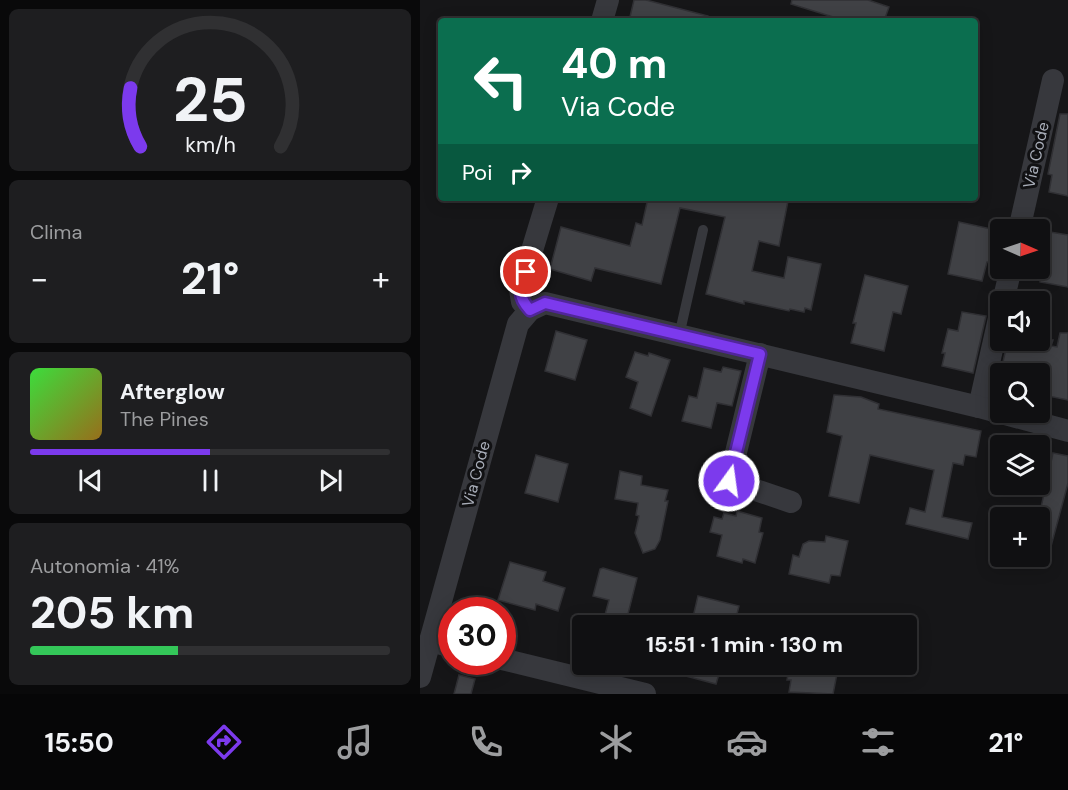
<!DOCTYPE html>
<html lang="it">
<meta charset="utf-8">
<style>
:root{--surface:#101012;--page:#1e1e20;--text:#f1f3f6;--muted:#9c9d9f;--line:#303032;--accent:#7c3aed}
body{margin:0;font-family:"DM Sans",sans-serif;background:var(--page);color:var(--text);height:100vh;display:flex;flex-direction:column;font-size:22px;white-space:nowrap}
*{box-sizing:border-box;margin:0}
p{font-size:20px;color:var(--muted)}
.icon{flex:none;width:33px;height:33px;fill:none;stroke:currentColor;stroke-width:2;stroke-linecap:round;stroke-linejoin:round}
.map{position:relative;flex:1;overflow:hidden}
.side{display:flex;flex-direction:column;gap:9px;padding:9px;background:#09090a;width:420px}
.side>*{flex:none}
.top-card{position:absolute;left:18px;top:18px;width:540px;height:183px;border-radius:6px;box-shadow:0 3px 15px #0003,0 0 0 2px var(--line);background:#0b6e4f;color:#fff;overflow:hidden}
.needle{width:39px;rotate:92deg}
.buttons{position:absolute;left:570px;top:219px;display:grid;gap:12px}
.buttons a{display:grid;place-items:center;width:60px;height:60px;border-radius:6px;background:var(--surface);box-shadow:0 3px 15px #0003,0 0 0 2px var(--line);font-size:30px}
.speed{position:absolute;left:18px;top:597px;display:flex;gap:12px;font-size:30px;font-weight:700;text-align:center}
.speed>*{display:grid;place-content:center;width:78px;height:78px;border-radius:50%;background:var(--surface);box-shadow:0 3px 15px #0003,0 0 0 2px var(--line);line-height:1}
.speed .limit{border:9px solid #d22;background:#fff;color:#111}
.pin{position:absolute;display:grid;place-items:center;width:51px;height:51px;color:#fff;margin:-26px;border:3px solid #fff;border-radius:50%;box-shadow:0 2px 6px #0007}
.me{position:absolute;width:66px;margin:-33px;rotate:14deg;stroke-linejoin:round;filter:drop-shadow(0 0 4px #0008)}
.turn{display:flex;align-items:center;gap:21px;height:126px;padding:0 24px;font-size:27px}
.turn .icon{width:78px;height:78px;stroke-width:2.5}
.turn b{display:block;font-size:42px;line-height:51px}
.then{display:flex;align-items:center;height:57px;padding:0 24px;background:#0003;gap:12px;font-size:22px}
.big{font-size:45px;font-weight:700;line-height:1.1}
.side .tile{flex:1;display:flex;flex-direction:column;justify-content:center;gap:9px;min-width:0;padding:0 21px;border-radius:9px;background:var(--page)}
.side .dial{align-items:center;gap:0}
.dial svg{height:156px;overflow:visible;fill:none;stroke:var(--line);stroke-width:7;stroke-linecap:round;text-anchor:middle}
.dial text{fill:var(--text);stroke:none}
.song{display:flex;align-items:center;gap:18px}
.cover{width:72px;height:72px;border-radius:9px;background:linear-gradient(135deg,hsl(120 70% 55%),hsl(40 70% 35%))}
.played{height:6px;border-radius:3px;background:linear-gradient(90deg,var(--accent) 50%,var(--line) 50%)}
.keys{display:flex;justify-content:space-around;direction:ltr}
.heat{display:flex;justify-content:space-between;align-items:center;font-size:33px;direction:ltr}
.charge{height:9px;border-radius:4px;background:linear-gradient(90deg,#34c759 41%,var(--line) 0)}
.trip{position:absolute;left:152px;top:615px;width:345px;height:60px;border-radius:6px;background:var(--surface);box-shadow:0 3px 15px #0003,0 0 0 2px var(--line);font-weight:700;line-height:60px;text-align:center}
.menu{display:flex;height:96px;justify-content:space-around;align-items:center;background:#060607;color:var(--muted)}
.menu .icon{width:42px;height:42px}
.menu .current{color:var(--accent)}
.menu b{font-size:27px;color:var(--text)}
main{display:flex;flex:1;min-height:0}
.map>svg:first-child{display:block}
.building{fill:#404145;stroke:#303034;stroke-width:1.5}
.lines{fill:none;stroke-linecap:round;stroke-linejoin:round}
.lane{stroke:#37383d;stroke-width:10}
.street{stroke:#37383d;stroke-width:22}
.route-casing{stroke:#51269a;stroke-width:15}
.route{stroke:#7c3aed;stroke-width:10}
.labels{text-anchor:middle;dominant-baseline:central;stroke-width:6;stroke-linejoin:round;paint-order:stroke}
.street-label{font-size:16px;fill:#a8adb8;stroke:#111113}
</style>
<main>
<section class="side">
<div class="tile dial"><svg viewBox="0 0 100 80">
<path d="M14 69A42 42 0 1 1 86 69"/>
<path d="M14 69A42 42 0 0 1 9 39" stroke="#7c3aed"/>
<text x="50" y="56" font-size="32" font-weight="700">25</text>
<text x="50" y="72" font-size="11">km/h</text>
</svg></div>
<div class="tile"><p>Clima</p>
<div class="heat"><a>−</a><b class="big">21°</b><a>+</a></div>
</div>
<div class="tile">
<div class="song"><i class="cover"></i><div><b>Afterglow</b><p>The Pines</p></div></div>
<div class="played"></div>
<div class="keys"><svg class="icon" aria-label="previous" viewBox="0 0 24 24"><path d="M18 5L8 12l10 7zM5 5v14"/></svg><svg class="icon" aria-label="pause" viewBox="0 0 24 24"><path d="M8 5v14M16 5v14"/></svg><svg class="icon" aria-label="next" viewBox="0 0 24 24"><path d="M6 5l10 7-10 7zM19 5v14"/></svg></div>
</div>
<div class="tile"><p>Autonomia · 41%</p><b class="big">205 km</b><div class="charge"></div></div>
</section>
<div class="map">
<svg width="648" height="694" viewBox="0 0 648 694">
<rect width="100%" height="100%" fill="#161618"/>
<!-- building -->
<g class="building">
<path d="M214 0H226L288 16 287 21H209Z"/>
<path d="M372 0H448L469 7 464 21H426L371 4Z"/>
<path d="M640 114H648V196L629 192 632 175 628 174Z"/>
<path d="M228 198H353L368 201 359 246 339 241 332 271 364 278 368 257 401 264 391 310 385 308 384 312 370 309 369 311 324 301V304L286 294 305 217 260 208 241 284 175 268 171 281 130 269 141 227 210 246 216 223 222 225Z"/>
<path d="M539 222 576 230 570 262H567L562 281 528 274Z"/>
<path d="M624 231 648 235V287L620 282 624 261 620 260V252Z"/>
<path d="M445 275 488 286 481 314 473 312 464 351 431 343 436 323H433Z"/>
<path d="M542 312 566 316 553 373 522 366 525 353H522L528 329 538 331Z"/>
<path d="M136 331 167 340 155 380 125 371Z"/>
<path d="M640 333H648V400L628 396 631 377 620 374H580L579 379 588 340H633L631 346 637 347Z"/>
<path d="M215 352 228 356 229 353 250 360 231 416 210 408 218 382 206 377Z"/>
<path d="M303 367 321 371 312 406 297 403 291 428 262 421 269 396 277 398 284 368 301 372Z"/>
<path d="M414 395 441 397 459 404 458 409 561 431 556 457 545 455 543 465 533 463 522 517 552 523 548 539 486 524 490 508 505 512 514 470 450 455 439 503 409 496 422 436 407 432Z"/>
<path d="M633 453 648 456V483L626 565H620V512Z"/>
<path d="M116 455 148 464 138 502 105 493Z"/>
<path d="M200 471 222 476 221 485 248 490 245 501H248L240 540 235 549 223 553 215 533 219 516 216 515 218 503 195 499Z"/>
<path d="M317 511 342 518 339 532 343 533 335 563 323 559 322 563 297 556 302 535 290 532 294 517 302 519 304 513 316 516Z"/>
<path d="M406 536 428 541 420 576 411 575 409 583 369 574 373 555 379 557 383 544 389 541 405 542Z"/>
<path d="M90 562 126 572 123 581 145 588 138 611 116 604 115 610 78 600Z"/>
<path d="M183 568 217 578 205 626H182L189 600 173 596 180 569Z"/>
<path d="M278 596 319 606 314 626H275L277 618 273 617Z"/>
<path d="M244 664H302L296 684 243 670Z"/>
<path d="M370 664H419L413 694 369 692 371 680H367Z"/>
<path d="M39 675 55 679 51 694H34Z"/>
</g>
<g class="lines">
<!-- lane -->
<path class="lane" d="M259 336 283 230"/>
<!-- street -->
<g class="street">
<path d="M182 21 188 0"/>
<path d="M599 230 633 80"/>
<path d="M583 302 591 268"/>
<path d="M110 310 102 302 100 290 128 198"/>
<path d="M340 354 309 481 371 502"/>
<path d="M559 407 580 314"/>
<path d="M10 641 32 647"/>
<path d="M82 659 225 694"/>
<path d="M0 677 98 324 110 310 125 303 559 407 648 431"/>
</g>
</g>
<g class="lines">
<!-- route casing -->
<g class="route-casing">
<path id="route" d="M106 272C100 289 97 296 110 310L125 303 340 354 309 481"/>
</g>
<!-- route -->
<use href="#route" class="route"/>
</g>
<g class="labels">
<!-- street labels -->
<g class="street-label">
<text transform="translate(616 155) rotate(-77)">Via Code</text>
<text transform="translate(56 474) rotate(-75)">Via Code</text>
</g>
</g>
</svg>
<div class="buttons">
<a><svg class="needle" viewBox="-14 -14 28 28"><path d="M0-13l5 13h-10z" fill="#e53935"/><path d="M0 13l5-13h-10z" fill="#9c9d9f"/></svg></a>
<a><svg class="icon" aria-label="sound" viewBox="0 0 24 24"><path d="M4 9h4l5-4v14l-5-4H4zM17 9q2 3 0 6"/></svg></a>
<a><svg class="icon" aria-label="search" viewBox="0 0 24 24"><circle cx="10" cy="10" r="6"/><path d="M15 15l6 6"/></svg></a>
<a><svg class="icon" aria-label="layers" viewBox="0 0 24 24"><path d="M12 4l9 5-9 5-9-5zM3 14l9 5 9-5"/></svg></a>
<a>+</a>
</div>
<div class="speed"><div class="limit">30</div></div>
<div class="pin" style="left:106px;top:272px;background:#d93025"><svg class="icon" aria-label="arrive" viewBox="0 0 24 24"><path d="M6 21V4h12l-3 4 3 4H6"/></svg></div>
<svg class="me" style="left:309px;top:481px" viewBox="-20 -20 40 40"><circle r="17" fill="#7c3aed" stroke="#fff" stroke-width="3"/><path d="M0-11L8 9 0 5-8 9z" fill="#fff"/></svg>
<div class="trip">15:51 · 1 min · 130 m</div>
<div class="top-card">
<div class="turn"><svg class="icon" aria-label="left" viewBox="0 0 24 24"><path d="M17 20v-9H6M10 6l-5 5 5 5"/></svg><div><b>40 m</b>Via Code</div></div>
<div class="then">Poi<svg class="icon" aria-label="right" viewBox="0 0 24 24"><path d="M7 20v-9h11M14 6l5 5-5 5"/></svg></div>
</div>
</div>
</main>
<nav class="menu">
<b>15:50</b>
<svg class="icon current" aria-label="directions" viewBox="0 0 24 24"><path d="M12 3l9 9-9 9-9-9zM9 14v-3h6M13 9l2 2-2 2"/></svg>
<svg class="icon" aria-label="music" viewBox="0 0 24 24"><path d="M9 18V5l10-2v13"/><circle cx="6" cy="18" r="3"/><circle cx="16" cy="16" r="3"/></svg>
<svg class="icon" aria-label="phone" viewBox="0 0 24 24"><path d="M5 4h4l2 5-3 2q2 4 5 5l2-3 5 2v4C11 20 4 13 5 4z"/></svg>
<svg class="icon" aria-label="climate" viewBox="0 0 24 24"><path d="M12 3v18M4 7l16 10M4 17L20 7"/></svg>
<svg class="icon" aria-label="car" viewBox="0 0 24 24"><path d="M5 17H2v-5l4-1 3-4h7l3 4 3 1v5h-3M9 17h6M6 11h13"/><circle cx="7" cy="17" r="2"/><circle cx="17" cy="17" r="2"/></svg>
<svg class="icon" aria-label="filters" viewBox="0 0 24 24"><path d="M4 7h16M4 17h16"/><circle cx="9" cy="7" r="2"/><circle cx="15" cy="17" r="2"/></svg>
<b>21°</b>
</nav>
